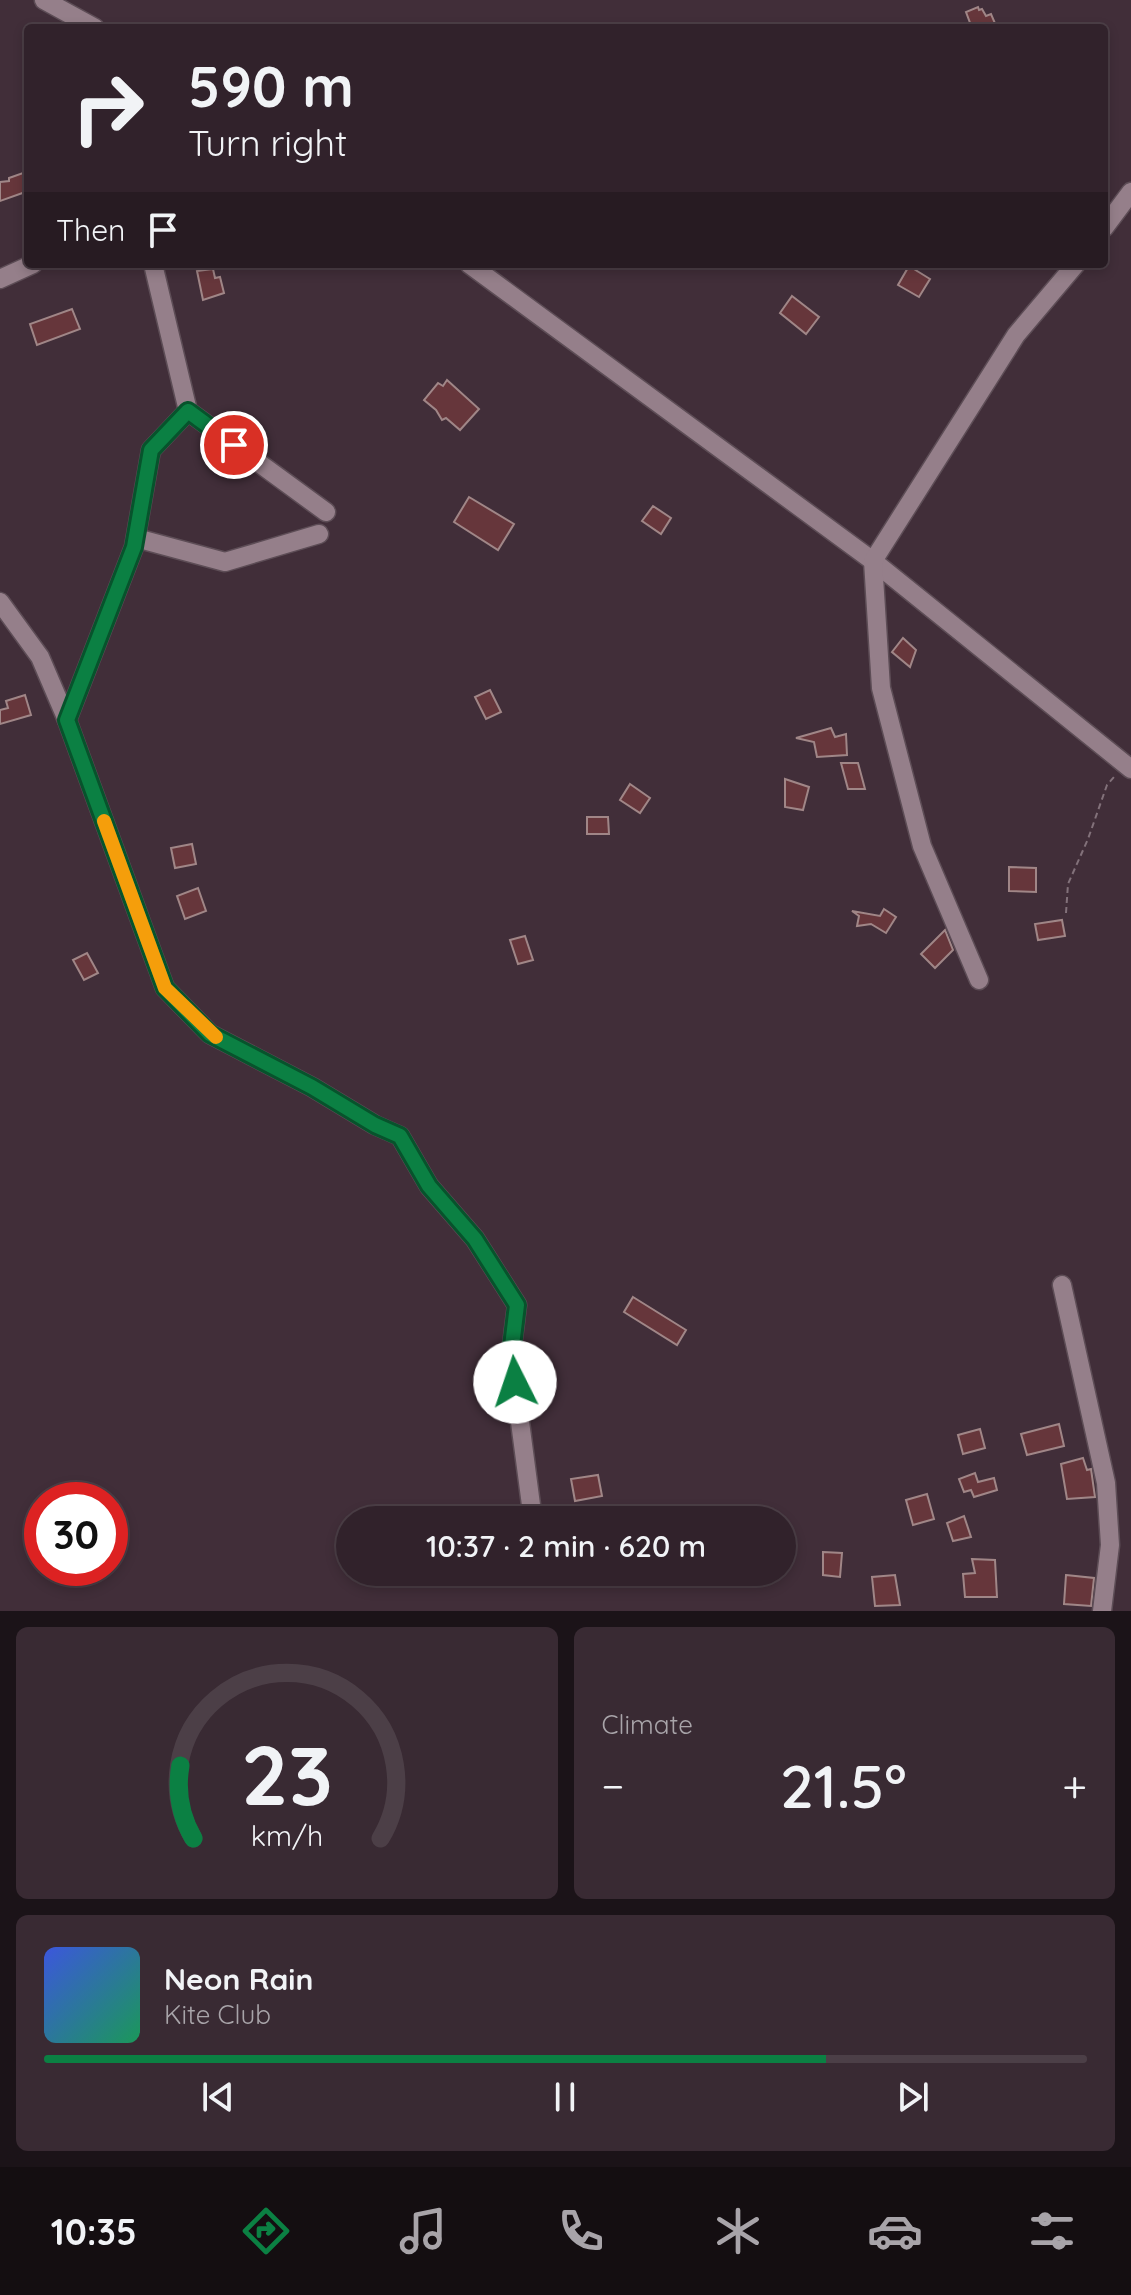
<!DOCTYPE html>
<meta charset="utf-8">
<style>
:root{--surface:#31222b;--page:#392a33;--text:#f1f3f6;--muted:#a8a4a9;--line:#4c3f47;--accent:#0b8043}
body{margin:0;font-family:Quicksand,sans-serif;background:var(--page);color:var(--text);height:100vh;display:flex;flex-direction:column;font-size:30px;white-space:nowrap}
*{box-sizing:border-box;margin:0}
p{font-size:26px;color:var(--muted)}
.icon{flex:none;width:44px;height:44px;fill:none;stroke:currentColor;stroke-width:2;stroke-linecap:round;stroke-linejoin:round}
.map{position:relative;height:1611px;overflow:hidden}
.sheet{display:flex;flex-direction:column;gap:16px;padding:16px;background:#1b1318;flex:1}
.sheet>*{flex:none}
.hud{position:absolute;left:24px;top:24px;width:1084px;height:244px;border-radius:8px;box-shadow:0 4px 12px #0003,0 0 0 2px var(--line);background:#31222b;color:var(--text);overflow:hidden}
.speed{position:absolute;left:24px;top:1482px;display:flex;gap:16px;font-size:40px;font-weight:700;text-align:center}
.speed>*{display:grid;place-content:center;width:104px;height:104px;border-radius:50%;background:var(--surface);box-shadow:0 4px 12px #0003,0 0 0 2px var(--line);line-height:1}
.speed .limit{border:12px solid #d22;background:#fff;color:#111}
.pin{position:absolute;display:grid;place-items:center;width:68px;height:68px;color:#fff;margin:-34px;border:4px solid #fff;border-radius:50%;box-shadow:0 2px 8px #0007}
.me{position:absolute;width:88px;margin:-44px;rotate:356deg;stroke-linejoin:round;filter:drop-shadow(0 0 6px #0008)}
.turn{display:flex;align-items:center;gap:28px;height:168px;padding:0 32px;font-size:36px}
.turn .icon{width:104px;height:104px;stroke-width:2.5}
.turn b{display:block;font-size:56px;line-height:68px}
.then{display:flex;align-items:center;height:76px;padding:0 32px;background:#0003;gap:16px;font-size:30px}
.big{font-size:60px;font-weight:600;line-height:1.1}
.sheet .widget{flex:1;display:flex;flex-direction:column;justify-content:center;gap:12px;min-width:0;padding:0 28px;border-radius:12px;background:var(--page)}
.sheet .dial{align-items:center;gap:0}
.dial svg{height:208px;overflow:visible;fill:none;stroke:var(--line);stroke-width:7;stroke-linecap:round;text-anchor:middle}
.dial text{fill:var(--text);stroke:none}
.song{display:flex;align-items:center;gap:24px}
.cover{width:96px;height:96px;border-radius:12px;background:linear-gradient(135deg,hsl(230 70% 55%),hsl(150 70% 35%))}
.played{height:8px;border-radius:4px;background:linear-gradient(90deg,var(--accent) 75%,var(--line) 75%)}
.keys{display:flex;justify-content:space-around;direction:ltr}
.heat{display:flex;justify-content:space-between;align-items:center;font-size:44px;direction:ltr}
.sheet .tiles{flex:1;display:grid;gap:16px;grid-template-columns:1fr 1fr}
.widget:last-child{grid-column:span 2}
.trip{position:absolute;left:336px;top:1506px;width:460px;height:80px;border-radius:40px;background:var(--surface);box-shadow:0 4px 12px #0003,0 0 0 2px var(--line);font-weight:600;line-height:80px;text-align:center}
.dock{display:flex;height:128px;justify-content:space-around;align-items:center;background:#140e11;color:var(--muted)}
.dock .icon{width:56px;height:56px}
.dock .current{color:var(--accent)}
.dock b{font-size:36px;color:var(--text)}
.map>svg:first-child{display:block}
.building{fill:#66363b;stroke:#a08687;stroke-width:2}
.lines{fill:none;stroke-linecap:round;stroke-linejoin:round}
.minor-casing{stroke:#5d4d56;stroke-width:21}
.path{stroke:#82717a;stroke-width:2;stroke-dasharray:6 4;stroke-linecap:butt}
.minor{stroke:#957f8a;stroke-width:18}
.route-casing{stroke:#07532c;stroke-width:20}
.route{stroke:#0b8043;stroke-width:14}
.slow{stroke:#f59e0b;stroke-width:14}
</style>
<div class="map">
<svg width="1131" height="1611" viewBox="0 0 1131 1611">
<rect width="100%" height="100%" fill="#412e39"/>
<!-- building -->
<g class="building">
<path d="M978 7 979 10 982 9 986 16 991 14 997 28H972L966 12Z"/>
<path d="M23 173 28 191 0 201V182L9 181V178Z"/>
<path d="M909 266 930 279 919 297 898 285Z"/>
<path d="M213 269 215 278 220 277 224 293 203 300 197 271Z"/>
<path d="M792 296 819 317 806 334 780 313Z"/>
<path d="M72 309 80 329 37 345 30 324Z"/>
<path d="M447 380 479 409 460 430 446 418 442 420 436 410 424 400 438 383 443 386Z"/>
<path d="M469 497 514 524 498 550 454 522Z"/>
<path d="M653 506 671 518 661 534 642 521Z"/>
<path d="M903 638 916 650 910 667 892 652Z"/>
<path d="M490 690 501 712 486 719 475 697Z"/>
<path d="M25 695 31 715 0 724V710L8 708 6 701Z"/>
<path d="M831 728 835 737 846 734 847 755 817 757 814 742 796 738Z"/>
<path d="M841 763H858L865 789H848Z"/>
<path d="M785 779 809 787 803 810 785 807Z"/>
<path d="M630 784 650 798 640 813 620 800Z"/>
<path d="M587 817H608L609 834H587Z"/>
<path d="M192 844 196 864 175 868 171 848Z"/>
<path d="M1009 867 1036 868V892L1009 891Z"/>
<path d="M198 888 206 911 185 919 177 896Z"/>
<path d="M884 909 896 917 886 933 871 924 857 926 859 916 852 911 880 916Z"/>
<path d="M1062 920 1065 936 1038 940 1035 924Z"/>
<path d="M945 930 953 950 935 968 921 954Z"/>
<path d="M525 936 533 960 518 964 510 940Z"/>
<path d="M87 953 98 973 84 980 73 960Z"/>
<path d="M633 1297 686 1330 677 1345 624 1312Z"/>
<path d="M1059 1424 1064 1446 1027 1455 1021 1434Z"/>
<path d="M980 1429 985 1448 963 1454 958 1435Z"/>
<path d="M1083 1458 1087 1470 1091 1469 1095 1497 1067 1499 1061 1464Z"/>
<path d="M975 1473 978 1482 994 1478 997 1490 974 1497 971 1490 964 1492 959 1479Z"/>
<path d="M598 1475 602 1496 575 1501 571 1479Z"/>
<path d="M927 1494 934 1519 913 1525 906 1500Z"/>
<path d="M964 1516 971 1537 953 1541 947 1523Z"/>
<path d="M823 1552 842 1553 840 1577 823 1575Z"/>
<path d="M972 1559 995 1560 997 1597H965L963 1574 975 1573Z"/>
<path d="M895 1575 900 1605 875 1606 872 1577Z"/>
<path d="M1066 1575 1094 1578 1091 1606 1064 1604Z"/>
</g>
<g class="lines">
<!-- minor casing -->
<g class="minor-casing">
<g id="minor">
<path d="M44 0 95 28"/>
<path d="M1104 228 1131 192"/>
<path d="M153 264 188 411 326 512"/>
<path d="M469 264 873 561 1131 769"/>
<path d="M0 279 33 264"/>
<path d="M136 538 225 562 319 534"/>
<path d="M0 602 40 657 67 720 165 988 210 1034 312 1087 375 1125 400 1136 429 1186 475 1239 517 1305 511 1354 533 1520"/>
<path d="M67 720 134 547 151 450 188 411"/>
<path d="M979 980 922 846 881 688 873 561 1016 335 1076 264"/>
<path d="M1062 1285 1106 1483 1110 1545 1102 1611"/>
</g>
</g>
<!-- path -->
<path class="path" d="M1066 913 1068 884 1088 839 1107 785 1114 777"/>
<!-- minor -->
<use href="#minor" class="minor"/>
</g>
<g class="lines">
<!-- route casing -->
<g class="route-casing">
<path id="route" d="M234 445 188 411 151 450 134 547 67 720 165 988 210 1034 312 1087 375 1125 400 1136 429 1186 475 1239 517 1305 511 1354 515 1382"/>
</g>
<!-- route -->
<use href="#route" class="route"/>
<!-- slow -->
<path class="slow" d="M104 821 165 988 216 1037"/>
</g>
</svg>
<div class="speed"><div class="limit">30</div></div>
<div class="pin" style="left:234px;top:445px;background:#d93025"><svg class="icon" aria-label="arrive" viewBox="0 0 24 24"><path d="M6 21V4h12l-3 4 3 4H6"/></svg></div>
<svg class="me" style="left:515px;top:1382px" viewBox="-20 -20 40 40"><circle r="19" fill="#fff"/><path d="M0-13L10 11 0 6-10 11z" fill="#0b8043"/></svg>
<div class="trip">10:37 · 2 min · 620 m</div>
<div class="hud">
<div class="turn"><svg class="icon" aria-label="right" viewBox="0 0 24 24"><path d="M7 20v-9h11M14 6l5 5-5 5"/></svg><div><b>590 m</b>Turn right</div></div>
<div class="then">Then<svg class="icon" aria-label="arrive" viewBox="0 0 24 24"><path d="M6 21V4h12l-3 4 3 4H6"/></svg></div>
</div>
</div>
<section class="sheet">
<div class="tiles">
<div class="widget dial"><svg viewBox="0 0 100 80">
<path d="M14 69A42 42 0 1 1 86 69"/>
<path d="M14 69A42 42 0 0 1 9 41" stroke="#0b8043"/>
<text x="50" y="56" font-size="32" font-weight="700">23</text>
<text x="50" y="72" font-size="11">km/h</text>
</svg></div>
<div class="widget"><p>Climate</p>
<div class="heat"><a>−</a><b class="big">21.5°</b><a>+</a></div>
</div>
<div class="widget">
<div class="song"><i class="cover"></i><div><b>Neon Rain</b><p>Kite Club</p></div></div>
<div class="played"></div>
<div class="keys"><svg class="icon" aria-label="previous" viewBox="0 0 24 24"><path d="M18 5L8 12l10 7zM5 5v14"/></svg><svg class="icon" aria-label="pause" viewBox="0 0 24 24"><path d="M8 5v14M16 5v14"/></svg><svg class="icon" aria-label="next" viewBox="0 0 24 24"><path d="M6 5l10 7-10 7zM19 5v14"/></svg></div>
</div>
</div>
</section>
<nav class="dock">
<b>10:35</b>
<svg class="icon current" aria-label="directions" viewBox="0 0 24 24"><path d="M12 3l9 9-9 9-9-9zM9 14v-3h6M13 9l2 2-2 2"/></svg>
<svg class="icon" aria-label="music" viewBox="0 0 24 24"><path d="M9 18V5l10-2v13"/><circle cx="6" cy="18" r="3"/><circle cx="16" cy="16" r="3"/></svg>
<svg class="icon" aria-label="phone" viewBox="0 0 24 24"><path d="M5 4h4l2 5-3 2q2 4 5 5l2-3 5 2v4C11 20 4 13 5 4z"/></svg>
<svg class="icon" aria-label="climate" viewBox="0 0 24 24"><path d="M12 3v18M4 7l16 10M4 17L20 7"/></svg>
<svg class="icon" aria-label="car" viewBox="0 0 24 24"><path d="M5 17H2v-5l4-1 3-4h7l3 4 3 1v5h-3M9 17h6M6 11h13"/><circle cx="7" cy="17" r="2"/><circle cx="17" cy="17" r="2"/></svg>
<svg class="icon" aria-label="filters" viewBox="0 0 24 24"><path d="M4 7h16M4 17h16"/><circle cx="9" cy="7" r="2"/><circle cx="15" cy="17" r="2"/></svg>
</nav>
